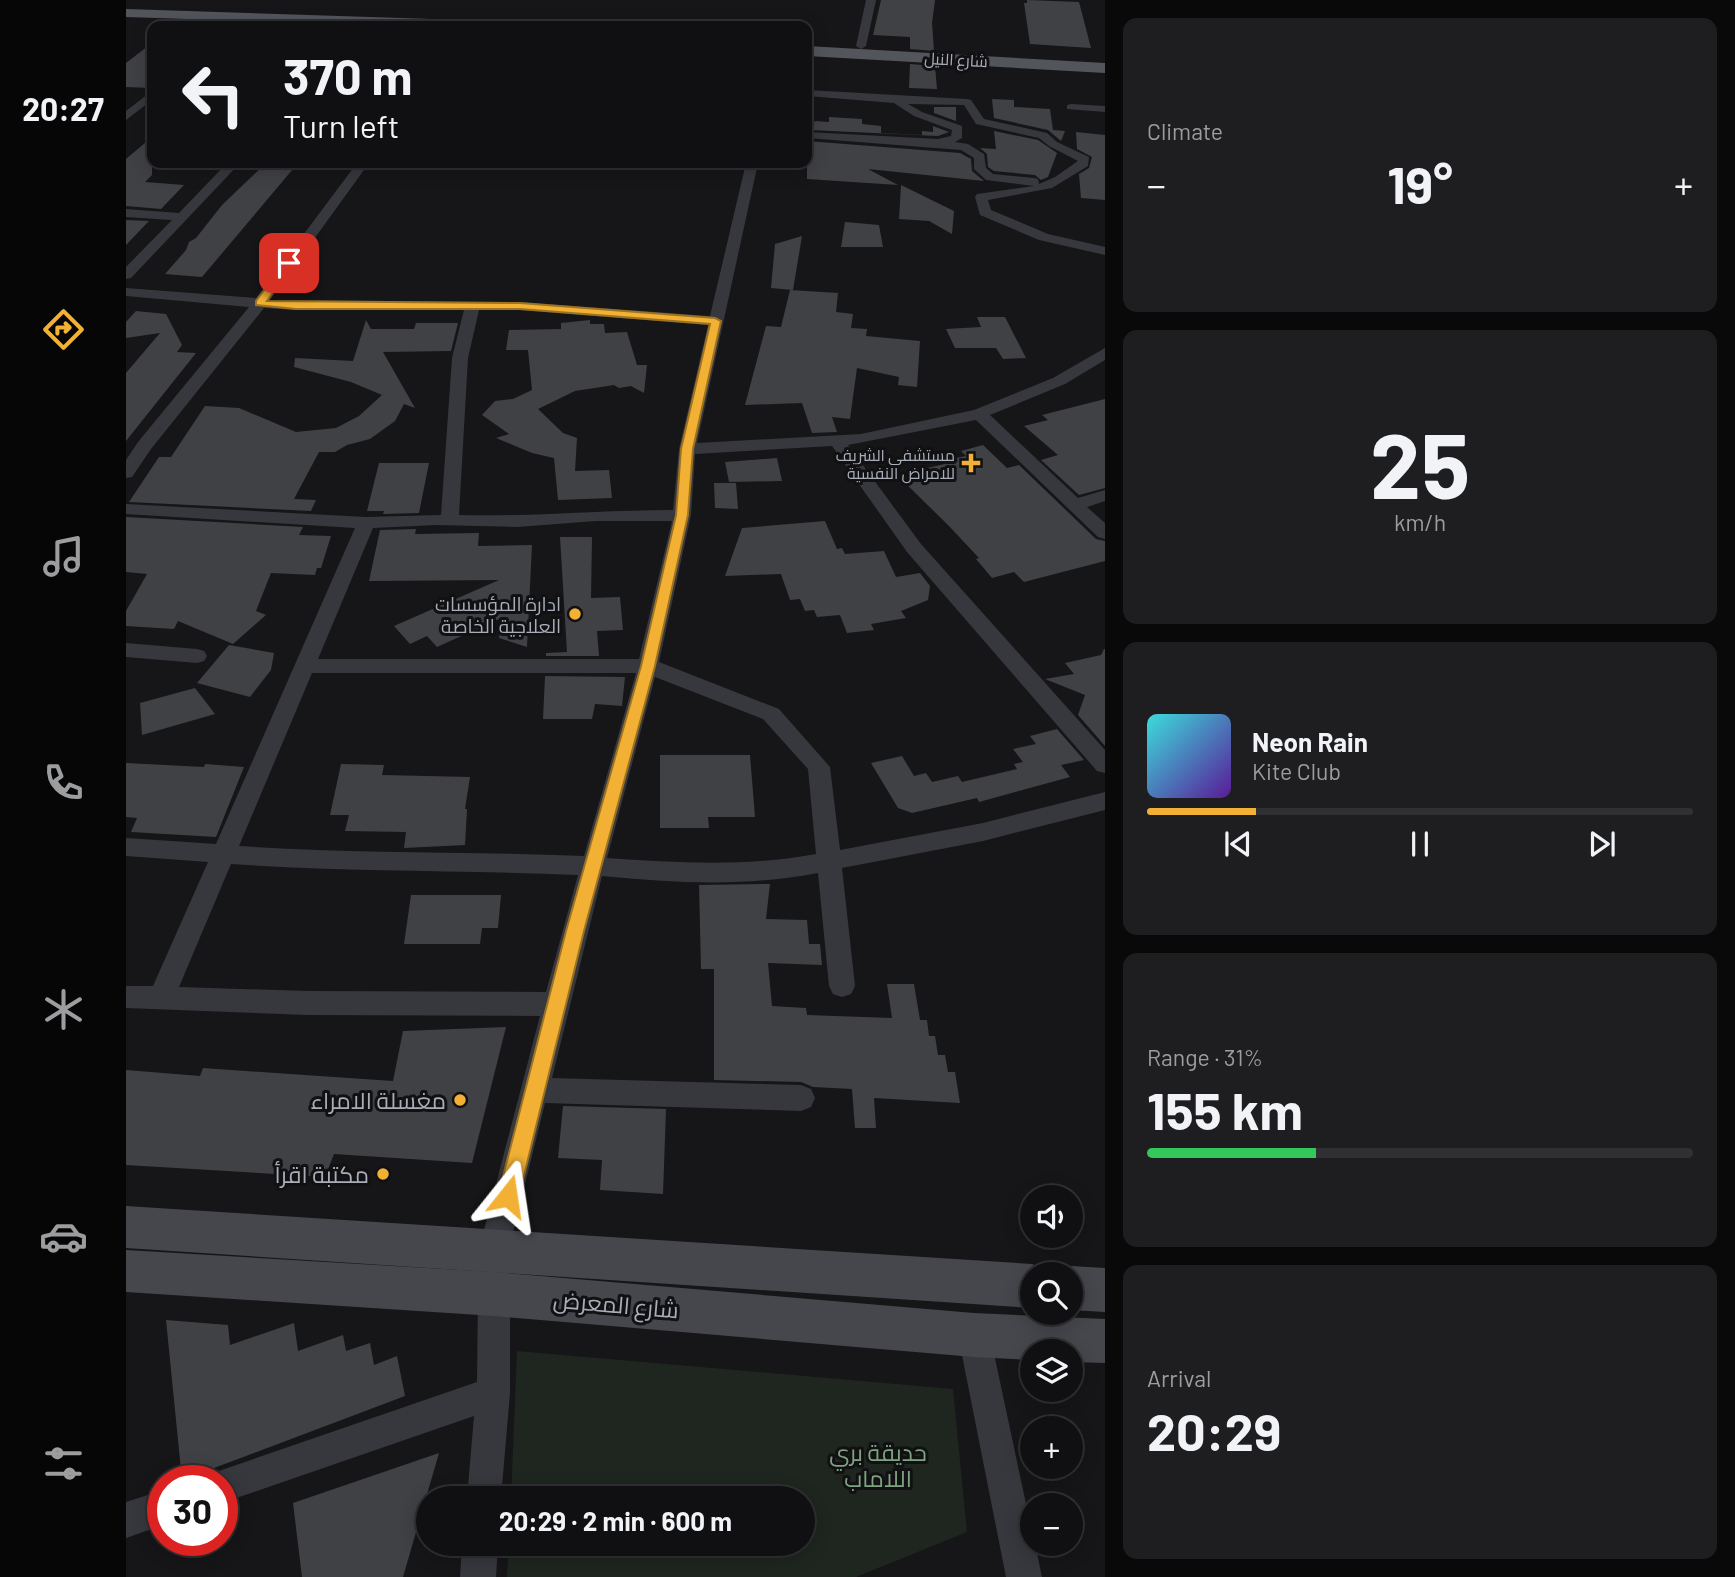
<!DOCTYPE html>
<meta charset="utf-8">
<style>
:root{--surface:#101012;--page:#1e1e20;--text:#f1f3f6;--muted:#9c9d9f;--line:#303032;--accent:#f2b134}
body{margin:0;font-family:Barlow,Cairo,sans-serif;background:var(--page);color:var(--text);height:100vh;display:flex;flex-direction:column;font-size:26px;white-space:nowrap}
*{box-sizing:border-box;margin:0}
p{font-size:23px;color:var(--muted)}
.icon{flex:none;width:38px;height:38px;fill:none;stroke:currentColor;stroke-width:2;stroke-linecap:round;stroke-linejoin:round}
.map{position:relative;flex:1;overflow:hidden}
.side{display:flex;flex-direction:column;gap:18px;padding:18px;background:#09090a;width:630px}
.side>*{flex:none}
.hud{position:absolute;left:21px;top:21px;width:665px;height:147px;border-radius:14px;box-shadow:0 4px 18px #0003,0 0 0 2px var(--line);background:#101012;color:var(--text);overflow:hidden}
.controls{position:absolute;left:894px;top:1185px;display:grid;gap:14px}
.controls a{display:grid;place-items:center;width:63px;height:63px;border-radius:50%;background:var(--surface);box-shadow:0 4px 18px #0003,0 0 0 2px var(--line);font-size:35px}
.speed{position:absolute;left:21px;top:1465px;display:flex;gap:14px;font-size:35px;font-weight:700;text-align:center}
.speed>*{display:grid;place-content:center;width:91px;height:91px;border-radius:50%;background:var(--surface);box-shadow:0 4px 18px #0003,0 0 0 2px var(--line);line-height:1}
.speed .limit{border:10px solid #d22;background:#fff;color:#111}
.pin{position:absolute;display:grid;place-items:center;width:60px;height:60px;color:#fff;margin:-30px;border-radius:14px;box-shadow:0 4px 10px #0006}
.me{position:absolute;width:77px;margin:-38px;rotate:15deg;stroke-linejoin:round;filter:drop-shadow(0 0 5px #0008)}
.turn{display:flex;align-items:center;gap:24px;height:147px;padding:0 21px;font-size:32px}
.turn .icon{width:91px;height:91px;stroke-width:2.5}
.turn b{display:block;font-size:49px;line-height:60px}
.big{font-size:52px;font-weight:700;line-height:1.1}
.side .tile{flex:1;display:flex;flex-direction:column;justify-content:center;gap:10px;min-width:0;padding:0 24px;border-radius:14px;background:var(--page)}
.side .dial{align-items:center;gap:0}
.dial b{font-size:91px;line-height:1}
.song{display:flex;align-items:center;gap:21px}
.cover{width:84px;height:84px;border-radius:10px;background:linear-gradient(135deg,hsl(180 70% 55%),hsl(270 70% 35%))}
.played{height:7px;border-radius:4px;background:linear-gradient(90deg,var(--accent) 20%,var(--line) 20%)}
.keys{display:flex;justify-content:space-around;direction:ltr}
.heat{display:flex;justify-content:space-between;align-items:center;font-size:38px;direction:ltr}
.charge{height:10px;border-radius:5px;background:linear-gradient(90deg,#34c759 31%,var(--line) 0)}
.trip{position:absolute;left:290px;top:1486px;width:399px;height:70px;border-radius:35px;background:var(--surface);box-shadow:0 4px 18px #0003,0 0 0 2px var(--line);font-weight:700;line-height:70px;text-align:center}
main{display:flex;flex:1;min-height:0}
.tabs{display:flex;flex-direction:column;width:126px;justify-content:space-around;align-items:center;background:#060607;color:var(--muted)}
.tabs .icon{width:49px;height:49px}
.tabs .selected{color:var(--accent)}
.tabs b{font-size:32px;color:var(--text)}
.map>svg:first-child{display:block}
.green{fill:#1e261f}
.building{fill:#404145}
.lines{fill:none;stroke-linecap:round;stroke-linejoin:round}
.street{fill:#37383d;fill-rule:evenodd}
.secondary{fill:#45474d;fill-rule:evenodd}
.primary{fill:#53555c;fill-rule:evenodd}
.route{fill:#f2b134;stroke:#9d7322;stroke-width:2}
.poi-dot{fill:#f2b134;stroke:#111113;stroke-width:2.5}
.labels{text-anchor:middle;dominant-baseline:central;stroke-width:6;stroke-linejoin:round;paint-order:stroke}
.far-street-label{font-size:16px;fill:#a8adb8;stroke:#111113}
.far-poi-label{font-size:16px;fill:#a8adb8;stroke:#111113;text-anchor:end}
.poi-label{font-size:19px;fill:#a8adb8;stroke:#111113;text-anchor:end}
.near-poi-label{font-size:23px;fill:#a8adb8;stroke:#111113;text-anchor:end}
.near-street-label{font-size:23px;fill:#a8adb8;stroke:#111113}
.near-park-label{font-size:23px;fill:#7fa381;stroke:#111113}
</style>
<main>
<nav class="tabs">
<b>20:27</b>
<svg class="icon selected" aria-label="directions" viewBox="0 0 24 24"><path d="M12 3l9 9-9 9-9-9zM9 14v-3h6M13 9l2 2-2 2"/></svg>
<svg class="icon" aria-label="music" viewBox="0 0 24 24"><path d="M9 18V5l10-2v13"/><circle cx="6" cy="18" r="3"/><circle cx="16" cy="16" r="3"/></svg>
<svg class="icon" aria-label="phone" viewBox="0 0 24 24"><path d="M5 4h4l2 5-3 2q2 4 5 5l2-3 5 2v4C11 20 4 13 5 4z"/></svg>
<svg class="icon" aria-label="climate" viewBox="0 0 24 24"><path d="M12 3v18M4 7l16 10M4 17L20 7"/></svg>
<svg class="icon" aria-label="car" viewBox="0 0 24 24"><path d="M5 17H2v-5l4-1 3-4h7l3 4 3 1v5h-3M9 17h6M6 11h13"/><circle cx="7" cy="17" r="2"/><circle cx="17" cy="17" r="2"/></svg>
<svg class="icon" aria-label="filters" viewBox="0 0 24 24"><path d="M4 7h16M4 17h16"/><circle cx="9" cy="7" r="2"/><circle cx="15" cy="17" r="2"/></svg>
</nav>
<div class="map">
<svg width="979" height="1577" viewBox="0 0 979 1577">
<rect width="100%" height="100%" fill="#161618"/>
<!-- green -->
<path class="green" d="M391 1351 827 1389 841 1532 730 1577H381L383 1544H677V1498H385Z"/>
<!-- building -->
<g class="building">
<path d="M755 0H809L806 23 808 51 784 49V37L747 35Z"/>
<path d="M901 0 953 2 965 48 904 44 898 3H901Z"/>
<path d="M26 43V88L0 87V63Z"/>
<path d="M784 64 809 66 811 89 783 88Z"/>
<path d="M866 99 888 100V107L924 109 927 130 939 131 935 141 922 130 868 118Z"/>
<path d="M808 107H830V121L808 113Z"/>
<path d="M703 117 736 119V124L755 126V133L796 135V131L807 132V126L823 132 812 136 684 130 689 121 703 122Z"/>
<path d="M868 131 912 140 931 153 922 177 915 180 909 175 868 171 862 167 861 154 854 148 870 149Z"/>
<path d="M950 132 979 135V200L955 198 953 174 963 168 966 157 951 149Z"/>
<path d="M26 137V175L19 182 58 185 35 209 0 206V159Z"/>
<path d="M681 141 834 153 845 159 846 171 858 181 742 169 772 185 681 179Z"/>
<path d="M140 163H172L76 277 39 274 60 250 63 242 70 238 96 205Z"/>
<path d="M775 185 828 211 826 234 803 221 773 219Z"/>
<path d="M0 220 23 221 0 245Z"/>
<path d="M719 222 753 225 757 247H715Z"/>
<path d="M676 236 667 290 645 288 649 244Z"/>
<path d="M664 290 712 293 710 312 727 314 725 328 741 329 740 336 794 341 791 387 772 385 773 377 731 368 724 419 706 417 711 432 686 433 676 403 619 405 640 326 655 327Z"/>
<path d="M10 311 40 314 56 345 51 352 70 353 0 441V373L34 333 0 338V322Z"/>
<path d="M851 317H879L900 358 877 359 870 348H829L820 329 855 327Z"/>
<path d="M240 320 245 329H288L290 323H332L325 351 257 352 289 408 278 404 269 421 244 439 221 445 209 452H193L168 499 190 500 185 511 3 502 33 457H45L79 406 113 408 170 432 210 428 233 416 256 395 225 382 168 367 169 358 227 361Z"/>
<path d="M464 320V324H478L479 333 501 332 511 365H521L518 393 505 386 493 388 488 385 449 391 412 409 437 433 451 438 449 471 483 470 486 498 432 500 428 458 406 453 370 438 383 434 356 415 369 401 387 399 406 390 402 350H380L383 330 435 329V323Z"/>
<path d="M979 399V488L953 495 915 460 932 455 898 426 922 420 916 415Z"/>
<path d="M857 445 881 468 893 465 970 539 979 541V561L898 582 888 572 866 578 850 559 853 558 822 525 771 475 832 461 830 458 840 456 835 451Z"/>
<path d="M651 458 656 481 603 482 599 462Z"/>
<path d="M253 463H303L293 513 257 514 258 511H241Z"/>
<path d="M588 483H610L612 509 589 508Z"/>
<path d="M0 517 177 527 173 535 205 536 195 568H191L189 575 145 573 130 611 140 615 107 644 52 621 48 629 0 626V611L21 574 0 572Z"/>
<path d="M699 521 711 549 716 548 719 554 758 551 770 577 794 573 804 586 802 600 775 611 780 618 745 624 748 630 721 633 714 615 691 617 688 610 679 611 674 599 664 600 655 574 599 576 616 528Z"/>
<path d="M290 529 289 534 353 533 352 546 406 545 401 647 373 638 375 618 311 647 301 636 284 644 268 626 373 580 243 581 254 530Z"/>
<path d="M434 537H466L465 598 494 597 497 630 471 631 473 656H420V653L441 652Z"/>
<path d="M103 645 148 653 145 670 124 697 71 683Z"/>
<path d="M978 649H979V746L952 715 959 695 919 679 948 674 939 663 975 655Z"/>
<path d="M419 676 499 677 496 706 469 704 466 719H417Z"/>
<path d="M69 688 89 714 16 735 14 703Z"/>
<path d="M931 729 958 760 935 765 944 777 853 802 851 798 786 813 772 808 745 763 776 756 788 776 800 773 806 782 832 776 836 782 891 769 888 764 897 762 887 749 910 744 904 736Z"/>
<path d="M534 755H624L629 817H582L583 828H534Z"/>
<path d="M0 763 78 767 79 764 118 767 90 837 5 832 11 818 0 817Z"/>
<path d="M215 764 258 765 256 775 344 777 339 809H341L339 845 278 848 280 832 219 831 223 815H204Z"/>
<path d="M644 884 640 919 681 920 683 944H694L696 965 642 963 646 1006 680 1008 681 1015 766 1018 761 984H788L794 1020H801L803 1036H809L812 1055H819L822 1072H829L834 1103 748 1098 750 1128H729L726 1089 687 1087 675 1082 588 1080V969H575L573 885Z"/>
<path d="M285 895H375L372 928H356L354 944H278Z"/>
<path d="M380 1027 346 1163 208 1154 199 1177 0 1165V1070L74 1076 77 1068 267 1081 277 1031Z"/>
<path d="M437 1106 540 1109 537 1194 474 1190 476 1160 432 1158Z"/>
<path d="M40 1320 102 1325 104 1345 168 1323 172 1351 217 1335 220 1351 244 1343 248 1365 271 1356 279 1396 56 1480Z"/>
<path d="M313 1453 277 1577H176L167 1503Z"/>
</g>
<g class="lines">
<!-- street -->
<g class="street">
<path d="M740 0H750L740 46 735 49 730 46Z"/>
<path d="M681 90 841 99 845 100 858 119 921 133 931 142 963 157 962 166 926 188 862 200 865 210 922 234 979 247V255L913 240 854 215 849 197 851 194 908 186 860 180 848 169V158L835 150 681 138V132L812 139 825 136 826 130 788 116 768 103 681 96ZM782 104 838 105 850 124 913 138 923 146 952 161 929 177 913 184 912 179 908 178 867 174 860 168 858 154 842 144 829 142 836 138V126L796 112Z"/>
<path d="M26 91V100L0 120V111Z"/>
<path d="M945 104 979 106V112L941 109V105Z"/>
<path d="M101 163H114L5 278 0 279V267L46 220 0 217V209L53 213Z"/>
<path d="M231 163H243L144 300 394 302 584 316 620 163H632L571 443 735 434 848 410 927 378 979 348V360L939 384 864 415 952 498 979 490V501L961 507 979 523V539L972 537 850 420 722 445 795 544 979 750V773L971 771 781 552 706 446 569 454 565 515 533 662 653 709 704 767 714 850 857 823 979 792V810L857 841 716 868 729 986 725 994 716 997 707 994 703 986 692 873C620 887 549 883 476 876L426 1078 675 1085 685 1089 689 1098 685 1107 675 1111 419 1103 383 1249 379 1260 368 1264 357 1260 353 1249 414 1016 182 1015 0 1008V986H27L82 862 0 856V838L90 844 229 528 0 514V504L240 517 315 515 326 358 338 310H170L138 308 25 449 6 477 0 478V460L12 442 123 307 0 296V288L130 298ZM353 310H394L582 325 553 449 547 510C476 510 405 517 333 515L342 358ZM470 521H546L513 659H192L247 528 310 525 391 527ZM186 673H510L458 856C343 851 228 854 113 846ZM529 677 637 719 682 769 690 854C621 867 551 863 481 858ZM105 864C221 872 337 870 452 875L420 992 182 991 53 987Z"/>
<path d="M0 643 71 649 78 651 81 656 78 661 71 663 0 657Z"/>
<path d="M368 1278 379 1283 384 1294V1393L375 1498H341L348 1416 96 1503V1480H81L84 1474 351 1382 352 1294 357 1283Z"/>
<path d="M848 1319 859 1324 864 1335 906 1532V1544H909L916 1577H880L832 1335 837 1324Z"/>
<path d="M37 1490V1525L0 1538V1502Z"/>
<path d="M336 1544H372L370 1577H334Z"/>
</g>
<!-- secondary -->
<g class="secondary">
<path d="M0 1206 906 1264 921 1271 923 1274H906V1308L0 1248Z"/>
<path d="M0 1250 368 1272 848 1313 979 1319V1363L945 1362V1351H906V1360L848 1357 368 1316 0 1292Z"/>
<path d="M945 1266 979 1268V1312L945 1310V1274H929Z"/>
</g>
<!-- primary -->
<g class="primary">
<path d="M0 9 402 22 409 26H272L0 17Z"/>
<path d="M681 46 979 63V73L681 56Z"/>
</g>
</g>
<!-- route -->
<path class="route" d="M163 260 168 263 141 301 394 303 589 318 595 321 567 449 562 515 529 666 458 931 393 1196 390 1204 382 1207 375 1204 372 1196 440 931 515 666 550 515 555 449 584 324 394 309H170L130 305V301L160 261Z"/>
<!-- markers -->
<g class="poi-dot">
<path d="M841.5 452.5h7v7h7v7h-7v7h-7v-7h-7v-7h7z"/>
<circle cx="449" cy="614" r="7"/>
<circle cx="334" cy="1100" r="7"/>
<circle cx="257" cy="1174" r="7"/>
</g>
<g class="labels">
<!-- far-street labels -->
<g class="far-street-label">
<text transform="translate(830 59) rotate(3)">شارع النيل</text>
</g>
<!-- far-poi labels -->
<g class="far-poi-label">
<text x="829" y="454">مستشفى الشريف<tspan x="829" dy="18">للامراض النفسية</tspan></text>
</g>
<!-- poi labels -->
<g class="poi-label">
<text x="435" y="603">ادارة المؤسسات<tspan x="435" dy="22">العلاجية الخاصة</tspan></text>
</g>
<!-- near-poi labels -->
<g class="near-poi-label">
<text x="320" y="1100">مغسلة الامراء</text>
<text x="243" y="1174">مكتبة اقرأ</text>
</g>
<!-- near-street labels -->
<g class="near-street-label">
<text transform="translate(490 1304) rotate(5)">شارع المعرض</text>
</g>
<!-- near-park labels -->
<g class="near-park-label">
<text x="752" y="1452">حديقة بري<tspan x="752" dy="26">اللاماب</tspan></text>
</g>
</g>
</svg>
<div class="controls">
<a><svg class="icon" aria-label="sound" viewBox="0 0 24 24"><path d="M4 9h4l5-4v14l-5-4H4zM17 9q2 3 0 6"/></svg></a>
<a><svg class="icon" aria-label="search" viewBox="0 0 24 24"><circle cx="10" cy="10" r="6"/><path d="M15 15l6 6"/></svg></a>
<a><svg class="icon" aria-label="layers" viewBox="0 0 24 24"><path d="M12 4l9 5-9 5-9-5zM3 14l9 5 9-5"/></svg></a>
<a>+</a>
<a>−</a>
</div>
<div class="speed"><div class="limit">30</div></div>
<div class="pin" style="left:163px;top:263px;background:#d93025"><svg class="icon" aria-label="arrive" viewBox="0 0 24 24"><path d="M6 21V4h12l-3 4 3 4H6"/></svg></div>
<svg class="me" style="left:382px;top:1196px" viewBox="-20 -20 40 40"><path d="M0-17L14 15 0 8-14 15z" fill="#f2b134" stroke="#fff" stroke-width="4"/></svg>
<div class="trip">20:29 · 2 min · 600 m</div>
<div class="hud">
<div class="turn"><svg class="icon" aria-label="left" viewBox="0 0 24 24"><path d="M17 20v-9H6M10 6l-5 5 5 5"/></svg><div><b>370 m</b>Turn left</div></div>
</div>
</div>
<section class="side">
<div class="tile"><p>Climate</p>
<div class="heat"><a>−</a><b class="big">19°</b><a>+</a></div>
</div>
<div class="tile dial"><b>25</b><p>km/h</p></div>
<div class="tile">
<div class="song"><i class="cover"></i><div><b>Neon Rain</b><p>Kite Club</p></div></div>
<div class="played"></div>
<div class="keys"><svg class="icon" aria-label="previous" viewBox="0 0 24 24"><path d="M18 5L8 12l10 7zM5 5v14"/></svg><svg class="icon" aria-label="pause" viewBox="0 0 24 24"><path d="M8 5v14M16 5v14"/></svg><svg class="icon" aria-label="next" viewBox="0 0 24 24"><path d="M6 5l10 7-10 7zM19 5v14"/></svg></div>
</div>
<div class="tile"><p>Range · 31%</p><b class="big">155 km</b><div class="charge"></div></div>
<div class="tile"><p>Arrival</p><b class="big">20:29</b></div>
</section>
</main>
